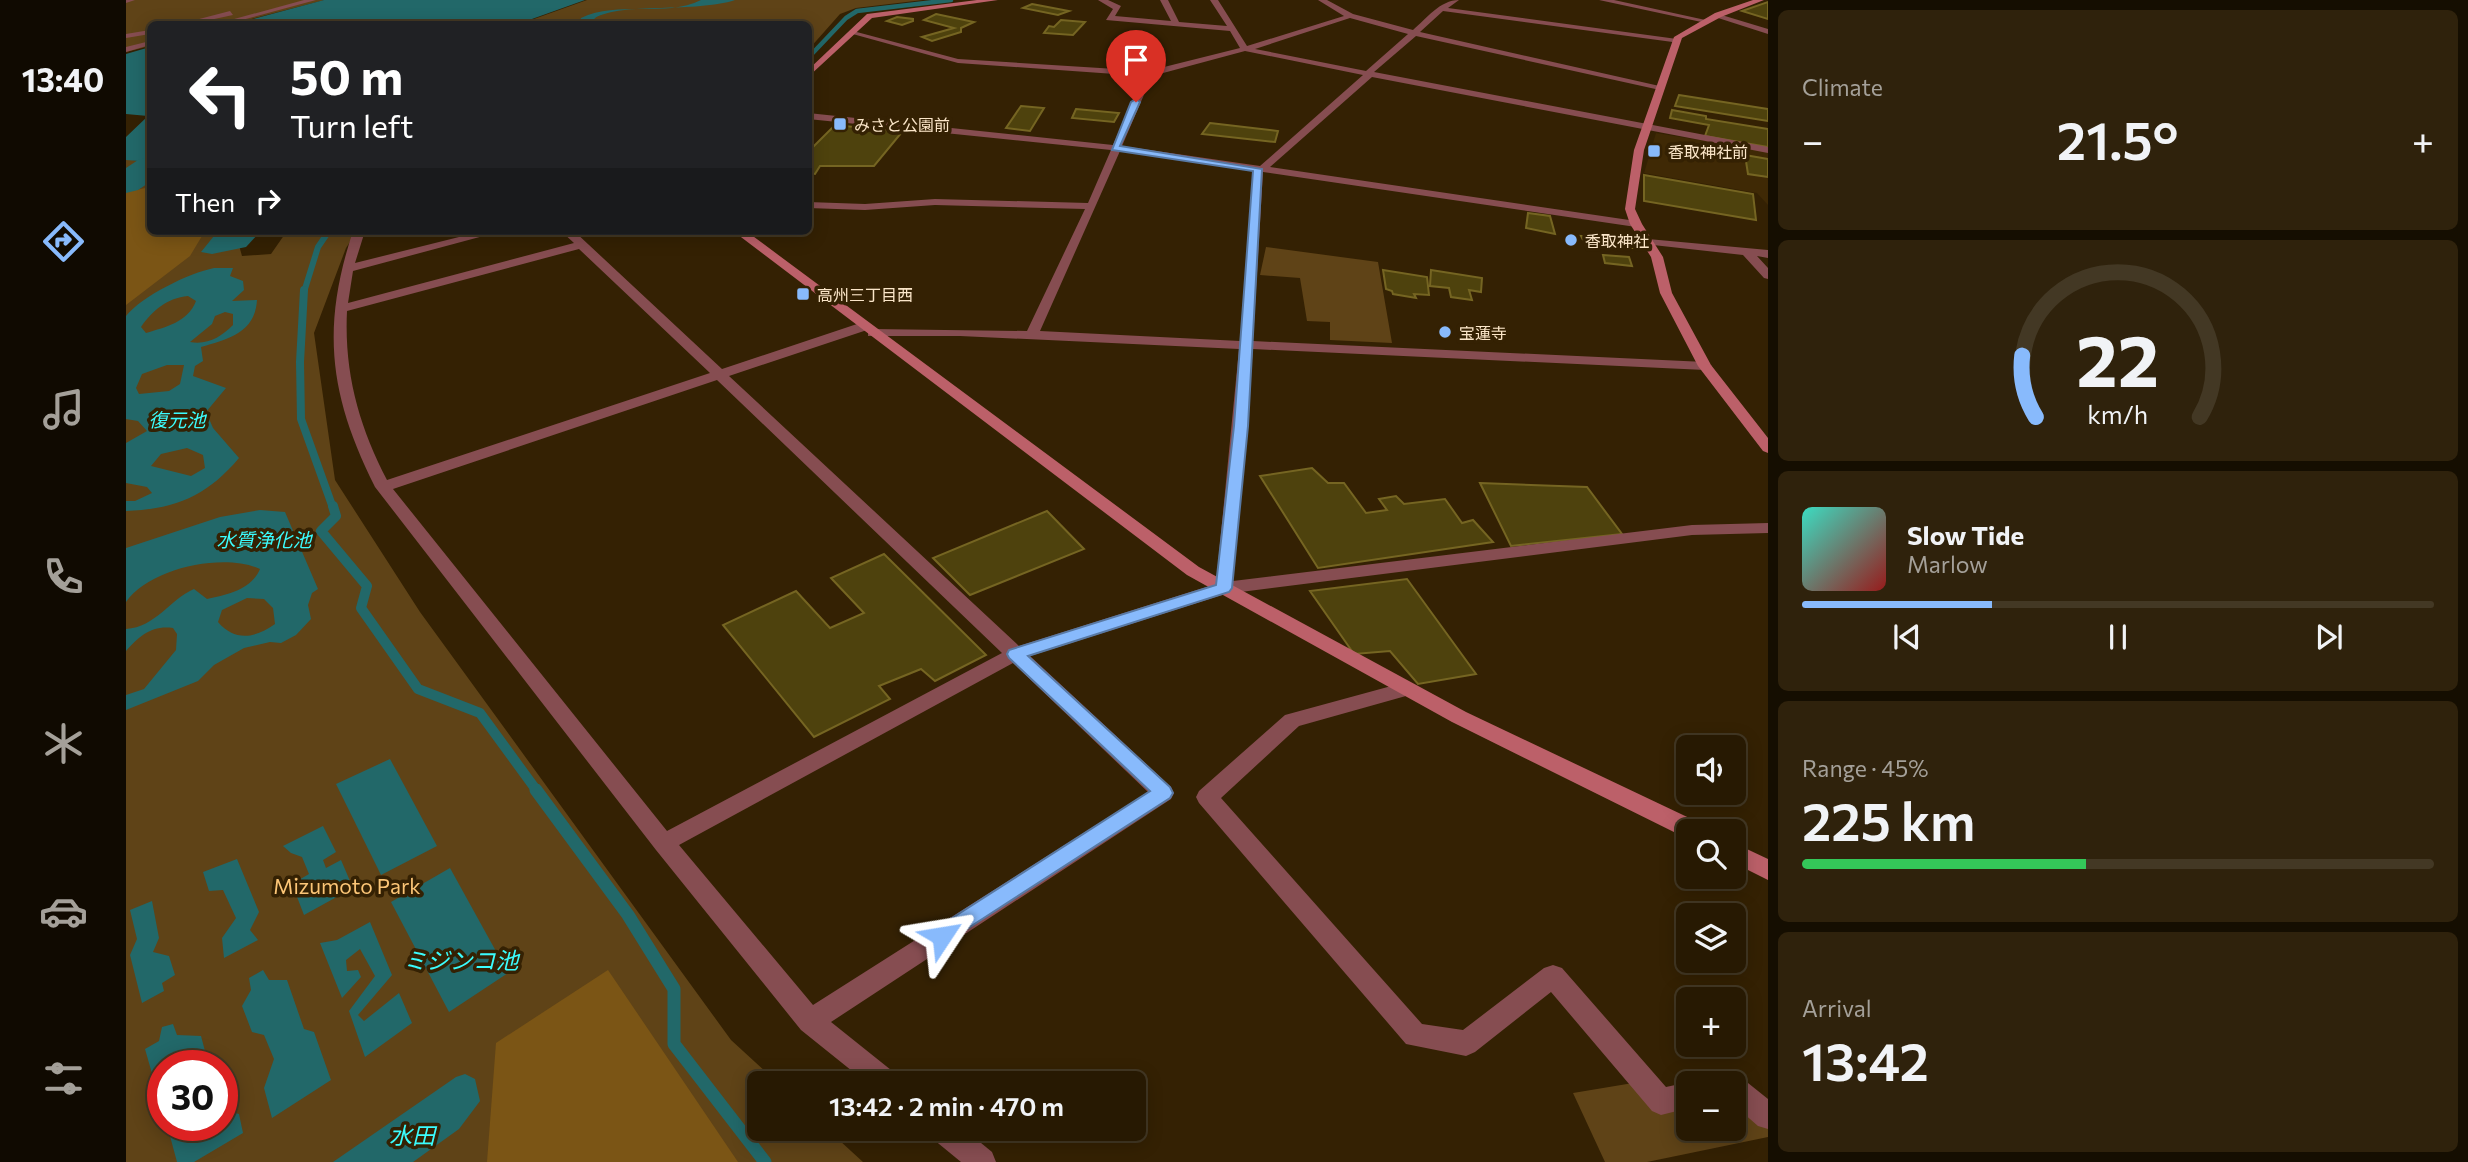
<!DOCTYPE html>
<meta charset="utf-8">
<style>
:root{--surface:#271902;--page:#2f220c;--text:#f1f3f6;--muted:#a4a099;--line:#433824;--accent:#88bafc}
body{margin:0;font-family:Commissioner,"Noto Sans JP",sans-serif;background:var(--page);color:var(--text);height:100vh;display:flex;flex-direction:column;font-size:26px;white-space:nowrap}
*{box-sizing:border-box;margin:0}
p{font-size:23px;color:var(--muted)}
.icon{flex:none;width:38px;height:38px;fill:none;stroke:currentColor;stroke-width:2;stroke-linecap:round;stroke-linejoin:round}
.map{position:relative;flex:1;overflow:hidden}
.sheet{display:flex;flex-direction:column;gap:10px;padding:10px;background:#150e01;width:700px}
.sheet>*{flex:none}
.top-card{position:absolute;left:21px;top:21px;width:665px;height:214px;border-radius:10px;box-shadow:0 4px 18px #0003,0 0 0 2px var(--line);background:#202124;color:#fff;overflow:hidden}
.fabs{position:absolute;left:1550px;top:735px;display:grid;gap:14px}
.fabs a{display:grid;place-items:center;width:70px;height:70px;border-radius:10px;background:var(--surface);box-shadow:0 4px 18px #0003,0 0 0 2px var(--line);font-size:35px}
.speed{position:absolute;left:21px;top:1050px;display:flex;gap:14px;font-size:35px;font-weight:700;text-align:center}
.speed>*{display:grid;place-content:center;width:91px;height:91px;border-radius:50%;background:var(--surface);box-shadow:0 4px 18px #0003,0 0 0 2px var(--line);line-height:1}
.speed .limit{border:10px solid #d22;background:#fff;color:#111}
.pin{position:absolute;display:grid;place-items:center;width:60px;height:60px;color:#fff;margin:-72px -30px;border-radius:50% 50% 50% 0;rotate:-45deg;box-shadow:0 0 7px #0007}
.pin .icon{rotate:45deg}
.me{position:absolute;width:77px;margin:-38px;rotate:57deg;stroke-linejoin:round;filter:drop-shadow(0 0 5px #0008)}
.turn{display:flex;align-items:center;gap:24px;height:147px;padding:0 28px;font-size:32px}
.turn .icon{width:91px;height:91px;stroke-width:2.5}
.turn b{display:block;font-size:49px;line-height:60px}
.then{display:flex;align-items:center;height:66px;padding:0 28px;background:#0003;gap:14px;font-size:26px}
.big{font-size:52px;font-weight:600;line-height:1.1}
.sheet .tile{flex:1;display:flex;flex-direction:column;justify-content:center;gap:10px;min-width:0;padding:0 24px;border-radius:10px;background:var(--page)}
.sheet .dial{align-items:center;gap:0}
.dial svg{height:182px;overflow:visible;fill:none;stroke:var(--line);stroke-width:7;stroke-linecap:round;text-anchor:middle}
.dial text{fill:var(--text);stroke:none}
.song{display:flex;align-items:center;gap:21px}
.cover{width:84px;height:84px;border-radius:10px;background:linear-gradient(135deg,hsl(170 70% 55%),hsl(0 70% 35%))}
.played{height:7px;border-radius:4px;background:linear-gradient(90deg,var(--accent) 30%,var(--line) 30%)}
.keys{display:flex;justify-content:space-around;direction:ltr}
.heat{display:flex;justify-content:space-between;align-items:center;font-size:38px;direction:ltr}
.charge{height:10px;border-radius:5px;background:linear-gradient(90deg,#34c759 45%,var(--line) 0)}
.trip{position:absolute;left:621px;top:1071px;width:399px;height:70px;border-radius:10px;background:var(--surface);box-shadow:0 4px 18px #0003,0 0 0 2px var(--line);font-weight:600;line-height:70px;text-align:center}
main{display:flex;flex:1;min-height:0}
.tabs{display:flex;flex-direction:column;width:126px;justify-content:space-around;align-items:center;background:#100a01;color:var(--muted)}
.tabs .icon{width:49px;height:49px}
.tabs .current{color:var(--accent)}
.tabs b{font-size:32px;color:var(--text)}
.map>svg:first-child{display:block}
.built{fill:#3f2905}
.green{fill:#5f4317;fill-rule:evenodd}
.forest{fill:#7b5515}
.water{fill:#226869;fill-rule:evenodd}
.lines{fill:none;stroke-linecap:round;stroke-linejoin:round}
.stream-far4{stroke:#226869;stroke-width:4.5}
.stream-far3{stroke:#226869;stroke-width:6}
.stream-far2{stroke:#226869;stroke-width:8}
.stream-far1{stroke:#226869;stroke-width:10}
.stream{stroke:#226869;stroke-width:13}
.river{fill:#226869;fill-rule:evenodd}
.building{fill:#4e420d;stroke:#756522;stroke-width:2}
.street{fill:#864d51;fill-rule:evenodd}
.secondary{fill:#bc6069;fill-rule:evenodd}
.route{fill:#88bafc;stroke:#5879a4;stroke-width:2}
.poi-dot{fill:#88bafc;stroke:#342103;stroke-width:2.5}
.labels{text-anchor:middle;dominant-baseline:central;stroke-width:7;stroke-linejoin:round;paint-order:stroke}
.far-poi-label{font-size:16px;fill:#fbe6c9;stroke:#342103;text-anchor:start}
.water-label{font-size:19px;font-style:italic;fill:#3bfcfd;stroke:#342103}
.near-park-label{font-size:21px;fill:#fbc576;stroke:#342103}
.near-water-label{font-size:23px;font-style:italic;fill:#3bfcfd;stroke:#342103}
</style>
<main>
<nav class="tabs">
<b>13:40</b>
<svg class="icon current" aria-label="directions" viewBox="0 0 24 24"><path d="M12 3l9 9-9 9-9-9zM9 14v-3h6M13 9l2 2-2 2"/></svg>
<svg class="icon" aria-label="music" viewBox="0 0 24 24"><path d="M9 18V5l10-2v13"/><circle cx="6" cy="18" r="3"/><circle cx="16" cy="16" r="3"/></svg>
<svg class="icon" aria-label="phone" viewBox="0 0 24 24"><path d="M5 4h4l2 5-3 2q2 4 5 5l2-3 5 2v4C11 20 4 13 5 4z"/></svg>
<svg class="icon" aria-label="climate" viewBox="0 0 24 24"><path d="M12 3v18M4 7l16 10M4 17L20 7"/></svg>
<svg class="icon" aria-label="car" viewBox="0 0 24 24"><path d="M5 17H2v-5l4-1 3-4h7l3 4 3 1v5h-3M9 17h6M6 11h13"/><circle cx="7" cy="17" r="2"/><circle cx="17" cy="17" r="2"/></svg>
<svg class="icon" aria-label="filters" viewBox="0 0 24 24"><path d="M4 7h16M4 17h16"/><circle cx="9" cy="7" r="2"/><circle cx="15" cy="17" r="2"/></svg>
</nav>
<div class="map">
<svg width="1642" height="1162" viewBox="0 0 1642 1162">
<rect width="100%" height="100%" fill="#342103"/>
<!-- built -->
<path class="built" d="M1530 133 1642 151V205L1631 193 1518 173Z"/>
<!-- green -->
<g class="green">
<path d="M0 0H199L106 24H24V46L0 52Z"/>
<path d="M461 0H797L730 8 714 14 683 49 682 24H394Z"/>
<path d="M0 159 24 163V231H109L116 256 145 254 161 231H231L220 248 188 333 209 480 294 612 605 1040 652 1083H634V1129H701L737 1162H0ZM37 1066H96V1125H37Z"/>
<path d="M1140 247 1252 262 1266 343 1204 340V322L1181 321 1174 278 1134 275Z"/>
<path d="M1507 1083 1563 1104V1129H1608V1096L1642 1125V1137L1521 1162H1479L1447 1093Z"/>
</g>
<!-- forest -->
<g class="forest">
<path d="M24 187V231H79L64 256 0 305V192Z"/>
<path d="M482 970 612 1162H361L370 1043Z"/>
</g>
<!-- water -->
<g class="water">
<path d="M198 0H459L392 24H108Z"/>
<path d="M575 0H609C570 13 496 2 469 18L465 24H453L455 18C492 0 539 18 575 0Z"/>
<path d="M24 47V162L0 160V137L22 116 0 114V54Z"/>
<path d="M92 231H135L120 247 86 254 75 252Z"/>
<path d="M88 268H107L104 276 117 281 118 290 106 301 131 300C129 333 102 339 75 347L77 361 69 366 67 376 100 388 80 412 87 428 113 458C81 496 50 509 0 511V501H9L26 493 21 487 0 483V443L21 431 12 421 0 419V316C16 296 63 273 88 268ZM62 296 70 301C62 322 40 327 20 333L15 327C27 310 41 298 62 296ZM99 312 107 314V325C95 337 82 345 64 342L86 324 89 316ZM41 365H58L54 384 43 391 13 394 10 388 16 374ZM61 448 77 455 79 468 65 476 25 466 35 454Z"/>
<path d="M134 510 159 512 192 589 186 593 182 605 185 619 170 635 155 643 144 642 118 648 88 665 72 681 0 710V695L18 689 50 650 51 634 47 628C26 625 13 636 0 651V629C30 627 43 600 68 589L81 599C101 595 125 590 134 569 98 552 23 568 0 602V548L94 517ZM121 598 138 599 147 608 149 624C129 638 109 642 92 622L96 610Z"/>
<path d="M264 759 311 846 255 875 210 784Z"/>
<path d="M197 826 210 852 197 860 200 868 215 860 227 888 178 915 166 884 183 874 176 857 165 853 157 846Z"/>
<path d="M111 859 133 912 124 930 132 940 98 958 96 938 110 918 97 890 83 891 77 872Z"/>
<path d="M324 868 382 973 323 1012 265 902Z"/>
<path d="M26 901 33 938 27 952 43 956 49 975 36 983 38 991 16 1003 4 955 11 939 4 910Z"/>
<path d="M244 922 266 975 232 1015 238 1021 273 993 286 1023 239 1057 223 1011 249 976 234 949 220 960 221 971 232 970 235 977 216 998 194 943 211 940Z"/>
<path d="M137 970 143 980H161L178 1029 188 1032 205 1080 146 1118 138 1088 148 1059 138 1035 126 1032 116 1006 125 990 123 978Z"/>
<path d="M47 1024 51 1035 75 1036 83 1066H37V1112L19 1049 33 1041 36 1027Z"/>
<path d="M339 1074 349 1079 354 1101 333 1129 287 1162H207L330 1077Z"/>
<path d="M96 1109 113 1114 117 1133 68 1162H51L41 1125H96Z"/>
</g>
<g class="lines">
<!-- stream-far4 -->
<path class="stream-far4" d="M682 58 720 18 731 11 825 0"/>
<!-- stream-far3 -->
<path class="stream-far3" d="M178 292 192 247 203 231"/>
<!-- stream-far2 -->
<path class="stream-far2" d="M178 290 174 362 175 419 207 508"/>
<!-- stream-far1 -->
<path class="stream-far1" d="M207 506 210 516 195 531 241 586 235 608 292 689 354 713 411 791"/>
<!-- stream -->
<path class="stream" d="M410 790 502 915 548 989V1044L639 1162"/>
<!-- river -->
<path class="river" d="M24 157V182L12 190 0 193V168L12 160Z"/>
</g>
<!-- building -->
<g class="building">
<path d="M1642 2V19L1616 11Z"/>
<path d="M906 4 943 11 932 15 897 8Z"/>
<path d="M810 14 848 22 835 28V32L806 41 796 37 828 28 798 20Z"/>
<path d="M771 17 787 19V21L776 25 761 21Z"/>
<path d="M935 20 959 22 947 35 918 33 923 26 928 27Z"/>
<path d="M1553 95 1642 109V121L1549 106Z"/>
<path d="M895 106 918 108 904 131 880 128Z"/>
<path d="M950 109 993 113 988 122 946 118Z"/>
<path d="M1546 110 1580 116V119L1642 129V147L1579 136 1583 125 1544 118Z"/>
<path d="M1084 123 1152 131 1149 142 1076 134Z"/>
<path d="M709 125 776 132 748 166H694L689 174 682 173V152Z"/>
<path d="M1619 155 1642 159V177L1622 174Z"/>
<path d="M1518 175 1627 194 1630 220 1518 201Z"/>
<path d="M1402 213 1424 216 1429 234 1400 228Z"/>
<path d="M1455 236 1503 240 1508 248H1461Z"/>
<path d="M1477 255 1503 257 1506 266 1479 263Z"/>
<path d="M1257 270 1301 277 1303 295 1288 294 1290 298 1267 294 1266 291 1260 289Z"/>
<path d="M1305 270 1356 278 1355 292 1343 290 1346 300 1325 297 1323 288 1304 286Z"/>
<path d="M1186 468 1202 483H1218L1240 513 1261 510 1253 499 1270 496 1278 504 1319 499 1336 523 1347 520 1367 542 1192 568 1134 476Z"/>
<path d="M1354 483 1461 487 1496 534 1385 546Z"/>
<path d="M921 511 958 549 844 595 807 558Z"/>
<path d="M758 554 860 655 809 681 795 669 753 686 764 699 688 737 597 625 670 591 704 628 738 613 705 578Z"/>
<path d="M1281 579 1350 674 1292 684 1264 651 1228 654 1184 591Z"/>
</g>
<g class="lines">
<!-- street -->
<g class="street">
<path d="M0 0H9L0 3Z"/>
<path d="M178 0H190L101 24H90Z"/>
<path d="M972 0H982L995 6 989 16 1045 21 1034 0H1042L1053 22 1101 26 1084 0H1092L1121 46 1218 16 1192 0H1201L1227 14 1287 30C1300 19 1314 0 1333 0L1322 8 1551 39 1554 43 1317 11 1294 32 1538 87 1534 90 1290 36 1248 72 1642 147V153L1246 77 1144 167 1510 221 1516 224 1510 227 1137 172 1127 341 1579 362 1586 366 1579 370 1127 349 1107 581 1566 525 1642 523V533L1566 535 1099 594 904 656 1045 787 1048 793 1045 799 705 1022 770 1074 774 1083H741L675 1030 530 850 249 487C203 395 195 328 227 231H239L229 263 357 231H376L227 271 222 303 448 243 435 231H448L596 369 734 323H744V329L603 376 893 646 1090 584 1113 349 834 336H742V330L747 329 901 331 959 209 809 205 739 210 682 208V202L739 204 809 199 962 203 985 150 682 119V113L987 145 1017 76 832 63 723 33 727 31 832 59 1022 71 1114 48 1104 31 980 20 987 9ZM1224 18 1282 34 1240 71 1129 49ZM1119 51 1237 75 1134 166 996 146 1026 76ZM994 151 1127 171 1114 341 914 331ZM453 249 584 373 261 480C233 426 218 373 221 311ZM591 380 876 653 541 831 267 489ZM887 663 1022 792 687 1005 553 845Z"/>
<path d="M1473 0H1488L1584 21 1580 23Z"/>
<path d="M104 11 107 15 65 24H54Z"/>
<path d="M1589 13 1642 29V34L1589 17Z"/>
<path d="M24 30V34L0 38V34Z"/>
<path d="M24 41V45L0 52V47Z"/>
<path d="M1522 239 1642 250V258L1631 256 1642 268V279L1638 278 1617 255 1518 244V240Z"/>
<path d="M1280 682 1287 684 1290 689 1287 694 1173 726 1095 798 1296 1024 1337 1030 1418 968 1427 965 1436 968 1540 1087 1563 1082 1567 1083H1563V1108L1535 1115 1526 1111 1425 992 1349 1052 1340 1056 1280 1044 1073 803 1070 797 1073 791 1159 715Z"/>
<path d="M1608 1075 1617 1079 1642 1099V1129L1632 1126 1608 1105V1083H1597L1599 1079Z"/>
<path d="M803 1129H838L866 1152 870 1162H835L807 1139Z"/>
</g>
<!-- secondary -->
<g class="secondary">
<path d="M851 0H872L746 18 682 77V70L741 14Z"/>
<path d="M1627 0H1638L1595 17 1556 38 1518 150 1509 209 1516 224 1537 257 1546 293 1585 365 1642 438V453L1637 451 1572 366 1534 293 1525 257 1504 224 1499 209 1508 150 1548 37 1589 13Z"/>
<path d="M607 231H620L1073 567 1340 712 1576 824 1579 831H1563V838H1560L1326 722 1061 575Z"/>
<path d="M1608 843 1642 859V880L1608 863Z"/>
</g>
</g>
<!-- route -->
<path class="route" d="M1010 99 1014 102 994 146 1136 169 1122 426 1106 588 1103 592 902 656 1044 787 1047 793 1044 798 816 945 809 943 806 936 809 929 1024 791 883 658 881 654 883 650 1090 585 1108 426 1127 171 986 150 1005 102Z"/>
<!-- markers -->
<g class="poi-dot">
<rect x="707" y="117" width="14" height="14" rx="3.5"/>
<rect x="1521" y="144" width="14" height="14" rx="3.5"/>
<circle cx="1445" cy="240" r="7"/>
<rect x="670" y="287" width="14" height="14" rx="3.5"/>
<circle cx="1319" cy="332" r="7"/>
</g>
<g class="labels">
<!-- far-poi labels -->
<g class="far-poi-label">
<text x="728" y="124">みさと公園前</text>
<text x="1542" y="151">香取神社前</text>
<text x="1459" y="240">香取神社</text>
<text x="691" y="294">高州三丁目西</text>
<text x="1333" y="332">宝蓮寺</text>
</g>
<!-- water labels -->
<g class="water-label">
<text x="51" y="419">復元池</text>
<text x="138" y="539">水質浄化池</text>
</g>
<!-- near-park labels -->
<g class="near-park-label">
<text x="221" y="885">Mizumoto Park</text>
</g>
<!-- near-water labels -->
<g class="near-water-label">
<text x="335" y="960">ミジンコ池</text>
<text x="286" y="1135">水田</text>
</g>
</g>
</svg>
<div class="fabs">
<a><svg class="icon" aria-label="sound" viewBox="0 0 24 24"><path d="M4 9h4l5-4v14l-5-4H4zM17 9q2 3 0 6"/></svg></a>
<a><svg class="icon" aria-label="search" viewBox="0 0 24 24"><circle cx="10" cy="10" r="6"/><path d="M15 15l6 6"/></svg></a>
<a><svg class="icon" aria-label="layers" viewBox="0 0 24 24"><path d="M12 4l9 5-9 5-9-5zM3 14l9 5 9-5"/></svg></a>
<a>+</a>
<a>−</a>
</div>
<div class="speed"><div class="limit">30</div></div>
<div class="pin" style="left:1010px;top:102px;background:#d93025"><svg class="icon" aria-label="arrive" viewBox="0 0 24 24"><path d="M6 21V4h12l-3 4 3 4H6"/></svg></div>
<svg class="me" style="left:816px;top:936px" viewBox="-20 -20 40 40"><path d="M0-17L14 15 0 8-14 15z" fill="#88bafc" stroke="#fff" stroke-width="4"/></svg>
<div class="trip">13:42 · 2 min · 470 m</div>
<div class="top-card">
<div class="turn"><svg class="icon" aria-label="left" viewBox="0 0 24 24"><path d="M17 20v-9H6M10 6l-5 5 5 5"/></svg><div><b>50 m</b>Turn left</div></div>
<div class="then">Then<svg class="icon" aria-label="right" viewBox="0 0 24 24"><path d="M7 20v-9h11M14 6l5 5-5 5"/></svg></div>
</div>
</div>
<section class="sheet">
<div class="tile"><p>Climate</p>
<div class="heat"><a>−</a><b class="big">21.5°</b><a>+</a></div>
</div>
<div class="tile dial"><svg viewBox="0 0 100 80">
<path d="M14 69A42 42 0 1 1 86 69"/>
<path d="M14 69A42 42 0 0 1 8 42" stroke="#88bafc"/>
<text x="50" y="56" font-size="32" font-weight="700">22</text>
<text x="50" y="72" font-size="11">km/h</text>
</svg></div>
<div class="tile">
<div class="song"><i class="cover"></i><div><b>Slow Tide</b><p>Marlow</p></div></div>
<div class="played"></div>
<div class="keys"><svg class="icon" aria-label="previous" viewBox="0 0 24 24"><path d="M18 5L8 12l10 7zM5 5v14"/></svg><svg class="icon" aria-label="pause" viewBox="0 0 24 24"><path d="M8 5v14M16 5v14"/></svg><svg class="icon" aria-label="next" viewBox="0 0 24 24"><path d="M6 5l10 7-10 7zM19 5v14"/></svg></div>
</div>
<div class="tile"><p>Range · 45%</p><b class="big">225 km</b><div class="charge"></div></div>
<div class="tile"><p>Arrival</p><b class="big">13:42</b></div>
</section>
</main>
